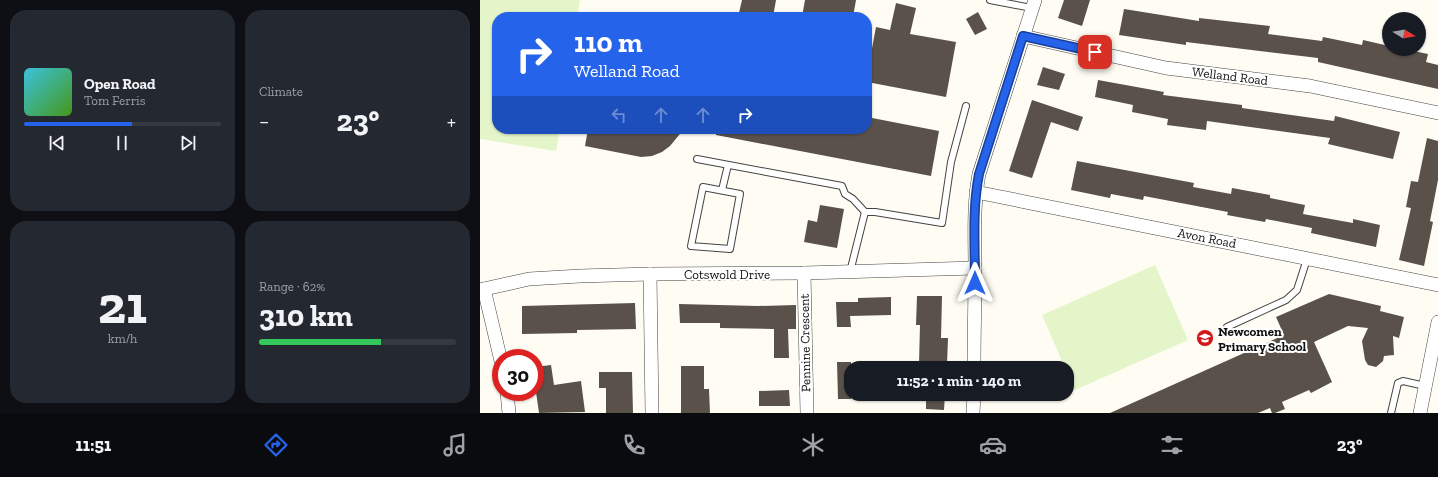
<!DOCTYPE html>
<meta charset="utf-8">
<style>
:root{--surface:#171b24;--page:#242831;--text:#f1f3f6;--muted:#9ea1a6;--line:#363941;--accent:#2563eb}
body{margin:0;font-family:"Zilla Slab",serif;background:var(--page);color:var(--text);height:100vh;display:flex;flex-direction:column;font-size:15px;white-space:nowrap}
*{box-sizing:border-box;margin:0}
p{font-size:13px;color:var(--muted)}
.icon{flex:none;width:22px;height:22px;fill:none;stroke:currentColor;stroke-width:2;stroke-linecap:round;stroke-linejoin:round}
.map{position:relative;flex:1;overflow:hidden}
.panel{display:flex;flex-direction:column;gap:10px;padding:10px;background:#0d0f14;width:480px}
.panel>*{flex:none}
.banner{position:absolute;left:12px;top:12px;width:380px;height:122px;border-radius:16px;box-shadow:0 1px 3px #0004;background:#2563eb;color:#fff;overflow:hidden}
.needle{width:26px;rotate:101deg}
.buttons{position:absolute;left:902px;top:12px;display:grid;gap:8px}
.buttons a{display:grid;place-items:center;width:44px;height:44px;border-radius:50%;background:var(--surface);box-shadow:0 1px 3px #0004;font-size:20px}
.speed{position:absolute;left:12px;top:349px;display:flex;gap:8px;font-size:20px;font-weight:700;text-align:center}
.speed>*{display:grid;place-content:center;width:52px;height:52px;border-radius:50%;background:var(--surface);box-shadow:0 1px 3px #0004;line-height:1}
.speed .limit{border:6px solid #d22;background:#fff;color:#111}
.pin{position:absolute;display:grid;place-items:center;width:34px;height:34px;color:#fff;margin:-17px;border-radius:8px;box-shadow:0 2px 6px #0006}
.me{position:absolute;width:44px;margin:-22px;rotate:0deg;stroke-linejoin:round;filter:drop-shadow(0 0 3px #0008)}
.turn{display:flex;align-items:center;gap:14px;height:84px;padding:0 16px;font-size:18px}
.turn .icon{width:52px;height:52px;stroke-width:2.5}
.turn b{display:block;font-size:28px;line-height:34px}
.lanes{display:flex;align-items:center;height:38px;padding:0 16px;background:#0003;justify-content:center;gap:20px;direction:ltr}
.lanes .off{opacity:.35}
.big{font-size:30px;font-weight:700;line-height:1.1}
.panel .card{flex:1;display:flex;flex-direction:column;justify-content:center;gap:6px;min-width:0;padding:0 14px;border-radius:16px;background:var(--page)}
.panel .dial{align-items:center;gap:0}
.dial b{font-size:52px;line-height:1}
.song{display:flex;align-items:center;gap:12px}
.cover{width:48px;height:48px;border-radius:6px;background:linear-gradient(135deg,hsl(190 70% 55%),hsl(100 70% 35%))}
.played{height:4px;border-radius:2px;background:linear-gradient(90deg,var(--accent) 55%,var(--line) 55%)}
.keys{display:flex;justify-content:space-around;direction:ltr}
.heat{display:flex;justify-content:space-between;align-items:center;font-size:22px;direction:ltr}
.charge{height:6px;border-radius:3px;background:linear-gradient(90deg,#34c759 62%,var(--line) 0)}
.panel .tiles{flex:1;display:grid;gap:10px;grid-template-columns:repeat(2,1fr)}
.trip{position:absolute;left:364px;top:361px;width:230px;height:40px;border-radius:16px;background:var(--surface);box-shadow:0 1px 3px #0004;font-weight:700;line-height:40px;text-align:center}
.tab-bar{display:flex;height:64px;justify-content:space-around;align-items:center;background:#090b0e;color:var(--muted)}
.tab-bar .icon{width:28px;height:28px}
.tab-bar .active{color:var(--accent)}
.tab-bar b{font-size:18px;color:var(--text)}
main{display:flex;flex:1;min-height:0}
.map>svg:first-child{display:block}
.pitch{fill:#e5f5ca}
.building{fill:#5a514b}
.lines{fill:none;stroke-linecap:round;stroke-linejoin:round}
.service-casing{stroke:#434343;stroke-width:8}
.minor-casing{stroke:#434343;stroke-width:14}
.service{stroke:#fff;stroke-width:6}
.minor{stroke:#fff;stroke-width:13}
.route-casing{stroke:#184099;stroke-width:10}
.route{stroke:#2563eb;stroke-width:7}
.labels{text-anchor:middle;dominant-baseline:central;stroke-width:4;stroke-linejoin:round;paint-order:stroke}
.street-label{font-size:13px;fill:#101010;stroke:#fff}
.poi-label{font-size:13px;font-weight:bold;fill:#101010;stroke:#fff;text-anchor:start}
</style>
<main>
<section class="panel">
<div class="tiles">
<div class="card">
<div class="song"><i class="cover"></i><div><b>Open Road</b><p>Tom Ferris</p></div></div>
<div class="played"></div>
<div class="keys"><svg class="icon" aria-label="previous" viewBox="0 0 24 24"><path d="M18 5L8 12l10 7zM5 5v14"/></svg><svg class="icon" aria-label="pause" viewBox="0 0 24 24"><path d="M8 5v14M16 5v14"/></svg><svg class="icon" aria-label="next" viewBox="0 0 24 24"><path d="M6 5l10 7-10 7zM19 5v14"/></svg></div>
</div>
<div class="card"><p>Climate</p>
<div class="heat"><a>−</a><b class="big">23°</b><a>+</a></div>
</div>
<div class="card dial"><b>21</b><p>km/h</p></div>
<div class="card"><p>Range · 62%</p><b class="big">310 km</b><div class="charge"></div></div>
</div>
</section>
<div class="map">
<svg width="958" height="413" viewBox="0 0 958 413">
<rect width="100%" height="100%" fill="#fffdf3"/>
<!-- pitch -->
<g class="pitch">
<path d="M0 0H100L97 17H17V129H80L76 151 0 139Z"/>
<path d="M675 265 708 340 595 390 587 372V368H585L562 315Z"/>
</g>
<!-- building -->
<g class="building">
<path d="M262 0H296L293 17H258Z"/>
<path d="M325 0H376L373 17H322Z"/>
<path d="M584 0H610L602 26 578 18Z"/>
<path d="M416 3 436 8 430 34 476 42 466 97 387 82V75L396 27 410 30Z"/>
<path d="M644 9 719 21V18L790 26 788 34 842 41 843 37 882 45 883 40 909 46V49H924L948 54 946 62 958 65V89L838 62V58L706 42V45L639 35Z"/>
<path d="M498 12 507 29 495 35 486 19Z"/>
<path d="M563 67 585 74 579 90 557 85Z"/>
<path d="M618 80 684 92 683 95 762 105V108L854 121 855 116 920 132 913 159 848 144 850 138 727 121 726 130 687 125 688 119 652 112 653 105 615 97Z"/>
<path d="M552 100 603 117 598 131 571 122 552 178 529 171Z"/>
<path d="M387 117 459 131 451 176 236 135V129H387Z"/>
<path d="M108 129H204L190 146 182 152 172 156 161 157 105 146Z"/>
<path d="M947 138 958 141V180L950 221 953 222 944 266 919 260 931 208 926 207 931 181 938 182Z"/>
<path d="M597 161 714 183 713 187 751 194 752 188 790 195V198L825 205 823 214 873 223V219L900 225 896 247 831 233 832 228 786 219 785 222 747 215 748 212 664 196 663 200 631 194 630 198 591 190Z"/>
<path d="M340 205 364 209 357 248 324 242 328 220 337 222Z"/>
<path d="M849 294 901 306 900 311 924 317 919 338 913 336 914 355 904 356 903 361 896 367 888 365 885 360 882 341 888 328 868 326 834 342 852 382 831 393 829 390 802 402 805 409 795 413H792L790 408 778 413H630L804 335 796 317Z"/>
<path d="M437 296H462L461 338H468L467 365 439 364 440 325H436Z"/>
<path d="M411 297V315L370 316 371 327H357L356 302H378V298Z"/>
<path d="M155 303 156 329 97 330V333L42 334V306Z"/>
<path d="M199 304 278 306 316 305V329H308L309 358H294V329L240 328V323H200Z"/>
<path d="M357 362H371V399H358Z"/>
<path d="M71 365 74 385 101 381 105 412 59 413 55 385V367Z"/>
<path d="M201 366H224V389H229L230 413H201Z"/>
<path d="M119 372H152L153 413H126V388H119Z"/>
<path d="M309 390 310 406H279V391Z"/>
<path d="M446 394H465L464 410 446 409Z"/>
</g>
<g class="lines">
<!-- service casing -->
<g class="service-casing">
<g id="service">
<path d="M510 0 552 8"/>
<path d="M217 159 362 186 365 194 373 199 385 212"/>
<path d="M223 187 260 194 250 249 211 246Z"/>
<path d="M242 190 248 165"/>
<path d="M370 272 385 212H395L462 223 471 162 486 106"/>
<path d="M747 327 806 300 817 290 827 259"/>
<path d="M911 413 918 383 923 381 945 386"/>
</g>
</g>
<!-- minor casing -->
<g class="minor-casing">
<g id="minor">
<path d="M543 36 686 68 830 86 958 113"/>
<path d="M496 192 958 285"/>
<path d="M324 273 327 413"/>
<path d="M170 274 172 413"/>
<path d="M4 289 21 361"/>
<path d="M0 290 49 279 100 276 170 274 324 273 495 268"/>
<path d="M494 368C494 335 495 302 495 269 495 237 493 206 499 174L555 0"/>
<path d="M27 392 29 413"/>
<path d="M493 413 494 394"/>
<path d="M940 413 958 322"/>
</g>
</g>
<!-- service -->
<use href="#service" class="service"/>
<!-- minor -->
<use href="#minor" class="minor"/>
</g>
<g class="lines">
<!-- route casing -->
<g class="route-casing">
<path id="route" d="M495 283C495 246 492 210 499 174L543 36 615 52"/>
</g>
<!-- route -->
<use href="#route" class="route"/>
</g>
<!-- icons -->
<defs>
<g id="school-disc" transform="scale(0.9)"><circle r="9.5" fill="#d0181c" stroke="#fff"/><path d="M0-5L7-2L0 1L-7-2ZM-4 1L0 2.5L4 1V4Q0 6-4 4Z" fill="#fff"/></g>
</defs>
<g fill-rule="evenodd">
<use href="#school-disc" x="725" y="338"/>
</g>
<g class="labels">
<!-- street labels -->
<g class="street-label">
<text transform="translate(750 76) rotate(7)">Welland Road</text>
<text transform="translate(727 238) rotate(11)">Avon Road</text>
<text x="247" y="274">Cotswold Drive</text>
<text transform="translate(325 343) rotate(-91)">Pennine Crescent</text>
</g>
<!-- poi labels -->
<g class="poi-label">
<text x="738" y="331">Newcomen<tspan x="738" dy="15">Primary School</tspan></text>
</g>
</g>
</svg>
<div class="buttons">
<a><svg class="needle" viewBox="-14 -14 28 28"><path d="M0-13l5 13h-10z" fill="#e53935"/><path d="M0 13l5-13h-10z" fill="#9ea1a6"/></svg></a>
</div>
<div class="speed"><div class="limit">30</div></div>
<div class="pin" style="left:615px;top:52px;background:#d93025"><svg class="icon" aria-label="arrive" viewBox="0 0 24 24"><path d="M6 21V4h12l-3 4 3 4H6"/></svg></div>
<svg class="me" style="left:495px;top:283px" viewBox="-20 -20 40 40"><path d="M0-17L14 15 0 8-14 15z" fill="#2563eb" stroke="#fff" stroke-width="4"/></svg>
<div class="trip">11:52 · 1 min · 140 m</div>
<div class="banner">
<div class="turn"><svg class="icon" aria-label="right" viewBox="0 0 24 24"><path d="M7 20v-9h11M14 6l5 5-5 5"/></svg><div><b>110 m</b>Welland Road</div></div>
<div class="lanes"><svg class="icon off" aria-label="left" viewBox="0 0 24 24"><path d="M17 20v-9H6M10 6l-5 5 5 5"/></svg><svg class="icon off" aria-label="ahead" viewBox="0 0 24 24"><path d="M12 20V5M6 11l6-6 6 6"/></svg><svg class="icon off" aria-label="ahead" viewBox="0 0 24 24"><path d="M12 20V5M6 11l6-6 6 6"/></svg><svg class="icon" aria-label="right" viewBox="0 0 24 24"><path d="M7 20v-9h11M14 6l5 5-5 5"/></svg></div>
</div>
</div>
</main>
<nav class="tab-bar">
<b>11:51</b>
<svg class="icon active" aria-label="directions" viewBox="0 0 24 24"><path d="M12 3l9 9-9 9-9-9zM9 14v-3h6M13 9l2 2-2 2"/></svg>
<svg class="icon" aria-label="music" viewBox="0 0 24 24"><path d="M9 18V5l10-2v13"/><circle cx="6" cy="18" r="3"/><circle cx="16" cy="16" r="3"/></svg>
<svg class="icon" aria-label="phone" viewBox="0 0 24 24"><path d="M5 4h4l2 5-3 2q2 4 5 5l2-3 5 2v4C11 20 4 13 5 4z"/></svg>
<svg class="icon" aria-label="climate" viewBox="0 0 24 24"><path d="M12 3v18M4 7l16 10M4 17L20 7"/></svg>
<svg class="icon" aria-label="car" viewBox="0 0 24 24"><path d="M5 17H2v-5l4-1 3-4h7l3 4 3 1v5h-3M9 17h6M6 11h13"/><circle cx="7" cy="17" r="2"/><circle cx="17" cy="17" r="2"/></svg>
<svg class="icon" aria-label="filters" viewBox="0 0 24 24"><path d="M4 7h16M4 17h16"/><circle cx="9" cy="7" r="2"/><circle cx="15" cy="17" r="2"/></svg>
<b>23°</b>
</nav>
